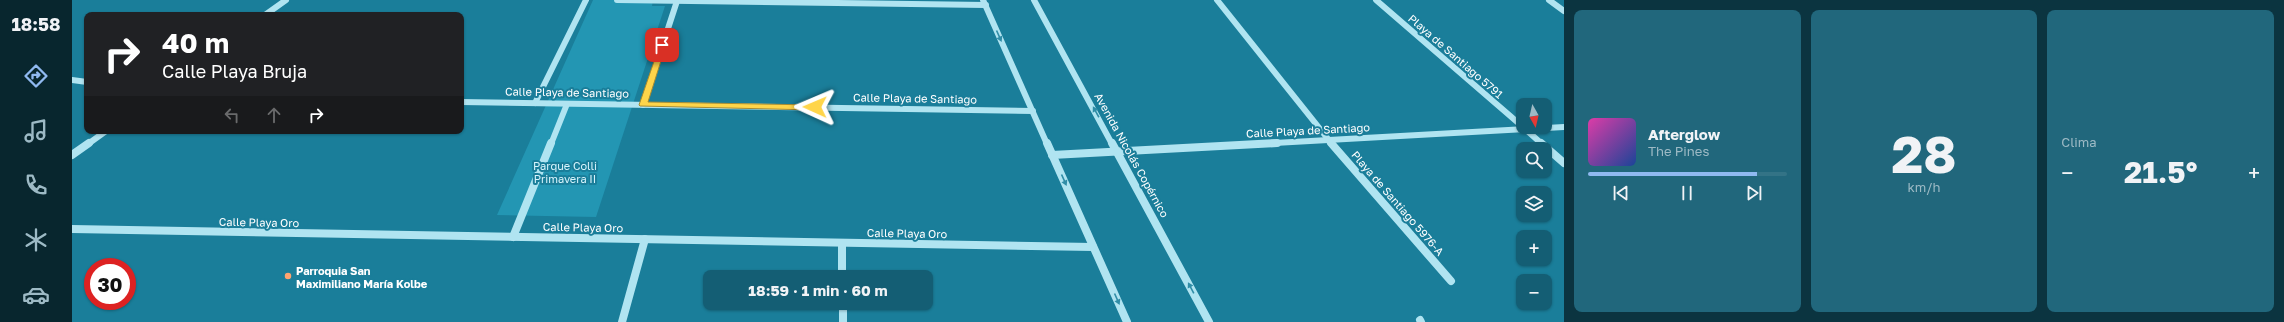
<!DOCTYPE html>
<html lang="es">
<meta charset="utf-8">
<style>
:root{--surface:#145e74;--page:#21677c;--text:#f1f3f6;--muted:#9dbac5;--line:#337386;--accent:#90b9f0}
body{margin:0;font-family:"Golos Text",sans-serif;background:var(--page);color:var(--text);height:100vh;display:flex;flex-direction:column;font-size:15px;white-space:nowrap}
*{box-sizing:border-box;margin:0}
p{font-size:13px;color:var(--muted)}
.icon{flex:none;width:22px;height:22px;fill:none;stroke:currentColor;stroke-width:2;stroke-linecap:round;stroke-linejoin:round}
.map{position:relative;flex:1;overflow:hidden}
.side{display:flex;flex-direction:column;gap:10px;padding:10px;background:#0b3440;width:720px}
.side>*{flex:none}
.top-card{position:absolute;left:12px;top:12px;width:380px;height:122px;border-radius:8px;box-shadow:0 1px 3px #0004;background:#202124;color:#fff;overflow:hidden}
.needle{width:26px;rotate:172deg}
.controls{position:absolute;left:1444px;top:98px;display:grid;gap:8px}
.controls a{display:grid;place-items:center;width:36px;height:36px;border-radius:8px;background:var(--surface);box-shadow:0 1px 3px #0004;font-size:20px}
.speed{position:absolute;left:12px;top:258px;display:flex;gap:8px;font-size:20px;font-weight:700;text-align:center}
.speed>*{display:grid;place-content:center;width:52px;height:52px;border-radius:50%;background:var(--surface);box-shadow:0 1px 3px #0004;line-height:1}
.speed .limit{border:6px solid #d22;background:#fff;color:#111}
.pin{position:absolute;display:grid;place-items:center;width:34px;height:34px;color:#fff;margin:-17px;border-radius:8px;box-shadow:0 2px 6px #0006}
.me{position:absolute;width:44px;margin:-22px;rotate:271deg;stroke-linejoin:round;filter:drop-shadow(0 0 3px #0008)}
.turn{display:flex;align-items:center;gap:14px;height:84px;padding:0 12px;font-size:18px}
.turn .icon{width:52px;height:52px;stroke-width:2.5}
.turn b{display:block;font-size:28px;line-height:34px}
.lanes{display:flex;align-items:center;height:38px;padding:0 12px;background:#0003;justify-content:center;gap:20px;direction:ltr}
.lanes .off{opacity:.35}
.big{font-size:30px;font-weight:700;line-height:1.1}
.side .tile{flex:1;display:flex;flex-direction:column;justify-content:center;gap:6px;min-width:0;padding:0 14px;border-radius:8px;background:var(--page)}
.side .dial{align-items:center;gap:0}
.dial b{font-size:52px;line-height:1}
.song{display:flex;align-items:center;gap:12px}
.cover{width:48px;height:48px;border-radius:6px;background:linear-gradient(135deg,hsl(320 70% 55%),hsl(220 70% 35%))}
.played{height:4px;border-radius:2px;background:linear-gradient(90deg,var(--accent) 85%,var(--line) 85%)}
.keys{display:flex;justify-content:space-around;direction:ltr}
.heat{display:flex;justify-content:space-between;align-items:center;font-size:22px;direction:ltr}
.side .tiles{flex:1;display:grid;gap:10px;grid-template-columns:repeat(3,1fr)}
.trip{position:absolute;left:631px;top:270px;width:230px;height:40px;border-radius:8px;background:var(--surface);box-shadow:0 1px 3px #0004;font-weight:700;line-height:40px;text-align:center}
main{display:flex;flex:1;min-height:0}
.dock{display:flex;flex-direction:column;width:72px;justify-content:space-around;align-items:center;background:#08262e;color:var(--muted)}
.dock .icon{width:28px;height:28px}
.dock .active{color:var(--accent)}
.dock b{font-size:18px;color:var(--text)}
.map>svg:first-child{display:block}
.green{fill:#2396b3}
.lines{fill:none;stroke-linecap:round;stroke-linejoin:round}
.minor-far1{stroke:#b0e4f1;stroke-width:6}
.minor{stroke:#b0e4f1;stroke-width:8}
.oneway{fill:#308da7}
.route{fill:#ffd54a;stroke:#a68a30}
.poi-dot{fill:#ffa470;stroke:#1a7e9a;stroke-width:1.5}
.labels{text-anchor:middle;dominant-baseline:central;stroke-width:4;stroke-linejoin:round;paint-order:stroke}
.street-label{font-size:11px;fill:#fff;stroke:#1a7e9a}
.park-label{font-size:11px;fill:#d7f4fc;stroke:#1a7e9a}
.poi-label{font-size:11px;font-weight:bold;fill:#fff;stroke:#1a7e9a;text-anchor:start}
</style>
<main>
<nav class="dock">
<b>18:58</b>
<svg class="icon active" aria-label="directions" viewBox="0 0 24 24"><path d="M12 3l9 9-9 9-9-9zM9 14v-3h6M13 9l2 2-2 2"/></svg>
<svg class="icon" aria-label="music" viewBox="0 0 24 24"><path d="M9 18V5l10-2v13"/><circle cx="6" cy="18" r="3"/><circle cx="16" cy="16" r="3"/></svg>
<svg class="icon" aria-label="phone" viewBox="0 0 24 24"><path d="M5 4h4l2 5-3 2q2 4 5 5l2-3 5 2v4C11 20 4 13 5 4z"/></svg>
<svg class="icon" aria-label="climate" viewBox="0 0 24 24"><path d="M12 3v18M4 7l16 10M4 17L20 7"/></svg>
<svg class="icon" aria-label="car" viewBox="0 0 24 24"><path d="M5 17H2v-5l4-1 3-4h7l3 4 3 1v5h-3M9 17h6M6 11h13"/><circle cx="7" cy="17" r="2"/><circle cx="17" cy="17" r="2"/></svg>
</nav>
<div class="map">
<svg width="1492" height="322" viewBox="0 0 1492 322">
<rect width="100%" height="100%" fill="#1a7e9a"/>
<!-- green -->
<path class="green" d="M521 0H581L580 6H593L524 217 425 215Z"/>
<g class="lines">
<!-- minor-far1 -->
<g class="minor-far1">
<path d="M545 0 914 5"/>
<path d="M911 0 975 144"/>
<path d="M962 0 1040 144"/>
<path d="M1145 0 1260 144"/>
<path d="M1304 0 1451 127"/>
<path d="M1477 0 1492 11"/>
<path d="M193 15 214 0"/>
<path d="M0 80 15 82"/>
<path d="M389 102 961 111"/>
<path d="M463 103 514 0"/>
<path d="M571 105 605 1"/>
<path d="M1451 127 1470 144"/>
<path d="M16 144 34 131"/>
<path d="M479 144 495 104"/>
<path d="M1186 144 1492 127"/>
</g>
<!-- minor -->
<g class="minor">
<path d="M975 143 1055 322"/>
<path d="M1040 143 1137 322"/>
<path d="M1259 143 1379 281"/>
<path d="M1469 143 1492 163"/>
<path d="M0 155 17 143"/>
<path d="M980 155 1205 143"/>
<path d="M0 229 1021 247"/>
<path d="M441 237 479 143"/>
<path d="M770 243V277"/>
<path d="M771 303V322"/>
<path d="M1348 320 1349 322"/>
<path d="M550 322 573 239"/>
</g>
</g>
<!-- one-way arrows -->
<defs><path id="oneway-solid" d="M-6-.8H1V-3.2L6.5 0L1 3.2V.8H-6Z"/></defs>
<g class="oneway">
<use href="#oneway-solid" transform="translate(927 36) rotate(66)"/>
<use href="#oneway-solid" transform="translate(1024 112) rotate(-119)"/>
<use href="#oneway-solid" transform="translate(992 180) rotate(66)"/>
<use href="#oneway-solid" transform="translate(1119 288) rotate(-118)"/>
<use href="#oneway-solid" transform="translate(1045 299) rotate(66)"/>
</g>
<!-- route -->
<path class="route" d="M588 44 594 45 576 102 743 105 747 107 743 110 568 106 567 105Z"/>
<!-- markers -->
<circle class="poi-dot" cx="216" cy="276" r="4"/>
<g class="labels">
<!-- street labels -->
<g class="street-label">
<text transform="translate(1384 56) rotate(41)">Playa de Santiago 5791</text>
<text transform="translate(495 92) rotate(1)">Calle Playa de Santiago</text>
<text transform="translate(843 98) rotate(1)">Calle Playa de Santiago</text>
<text transform="translate(1236 130) rotate(-3)">Calle Playa de Santiago</text>
<text transform="translate(1060 155) rotate(61)">Avenida Nicolás Copérnico</text>
<text transform="translate(1326 203) rotate(49)">Playa de Santiago 5976-A</text>
<text transform="translate(187 222) rotate(1)">Calle Playa Oro</text>
<text transform="translate(511 227) rotate(1)">Calle Playa Oro</text>
<text transform="translate(835 233) rotate(1)">Calle Playa Oro</text>
</g>
<!-- park labels -->
<g class="park-label">
<text x="493" y="165">Parque Colli<tspan x="493" dy="13">Primavera II</tspan></text>
</g>
<!-- poi labels -->
<g class="poi-label">
<text x="224" y="270">Parroquia San<tspan x="224" dy="13">Maximiliano María Kolbe</tspan></text>
</g>
</g>
</svg>
<div class="controls">
<a><svg class="needle" viewBox="-14 -14 28 28"><path d="M0-13l5 13h-10z" fill="#e53935"/><path d="M0 13l5-13h-10z" fill="#9dbac5"/></svg></a>
<a><svg class="icon" aria-label="search" viewBox="0 0 24 24"><circle cx="10" cy="10" r="6"/><path d="M15 15l6 6"/></svg></a>
<a><svg class="icon" aria-label="layers" viewBox="0 0 24 24"><path d="M12 4l9 5-9 5-9-5zM3 14l9 5 9-5"/></svg></a>
<a>+</a>
<a>−</a>
</div>
<div class="speed"><div class="limit">30</div></div>
<div class="pin" style="left:590px;top:45px;background:#d93025"><svg class="icon" aria-label="arrive" viewBox="0 0 24 24"><path d="M6 21V4h12l-3 4 3 4H6"/></svg></div>
<svg class="me" style="left:743px;top:107px" viewBox="-20 -20 40 40"><path d="M0-17L14 15 0 8-14 15z" fill="#ffd54a" stroke="#fff" stroke-width="4"/></svg>
<div class="trip">18:59 · 1 min · 60 m</div>
<div class="top-card">
<div class="turn"><svg class="icon" aria-label="right" viewBox="0 0 24 24"><path d="M7 20v-9h11M14 6l5 5-5 5"/></svg><div><b>40 m</b>Calle Playa Bruja</div></div>
<div class="lanes"><svg class="icon off" aria-label="left" viewBox="0 0 24 24"><path d="M17 20v-9H6M10 6l-5 5 5 5"/></svg><svg class="icon off" aria-label="ahead" viewBox="0 0 24 24"><path d="M12 20V5M6 11l6-6 6 6"/></svg><svg class="icon" aria-label="right" viewBox="0 0 24 24"><path d="M7 20v-9h11M14 6l5 5-5 5"/></svg></div>
</div>
</div>
<section class="side">
<div class="tiles">
<div class="tile">
<div class="song"><i class="cover"></i><div><b>Afterglow</b><p>The Pines</p></div></div>
<div class="played"></div>
<div class="keys"><svg class="icon" aria-label="previous" viewBox="0 0 24 24"><path d="M18 5L8 12l10 7zM5 5v14"/></svg><svg class="icon" aria-label="pause" viewBox="0 0 24 24"><path d="M8 5v14M16 5v14"/></svg><svg class="icon" aria-label="next" viewBox="0 0 24 24"><path d="M6 5l10 7-10 7zM19 5v14"/></svg></div>
</div>
<div class="tile dial"><b>28</b><p>km/h</p></div>
<div class="tile"><p>Clima</p>
<div class="heat"><a>−</a><b class="big">21.5°</b><a>+</a></div>
</div>
</div>
</section>
</main>
